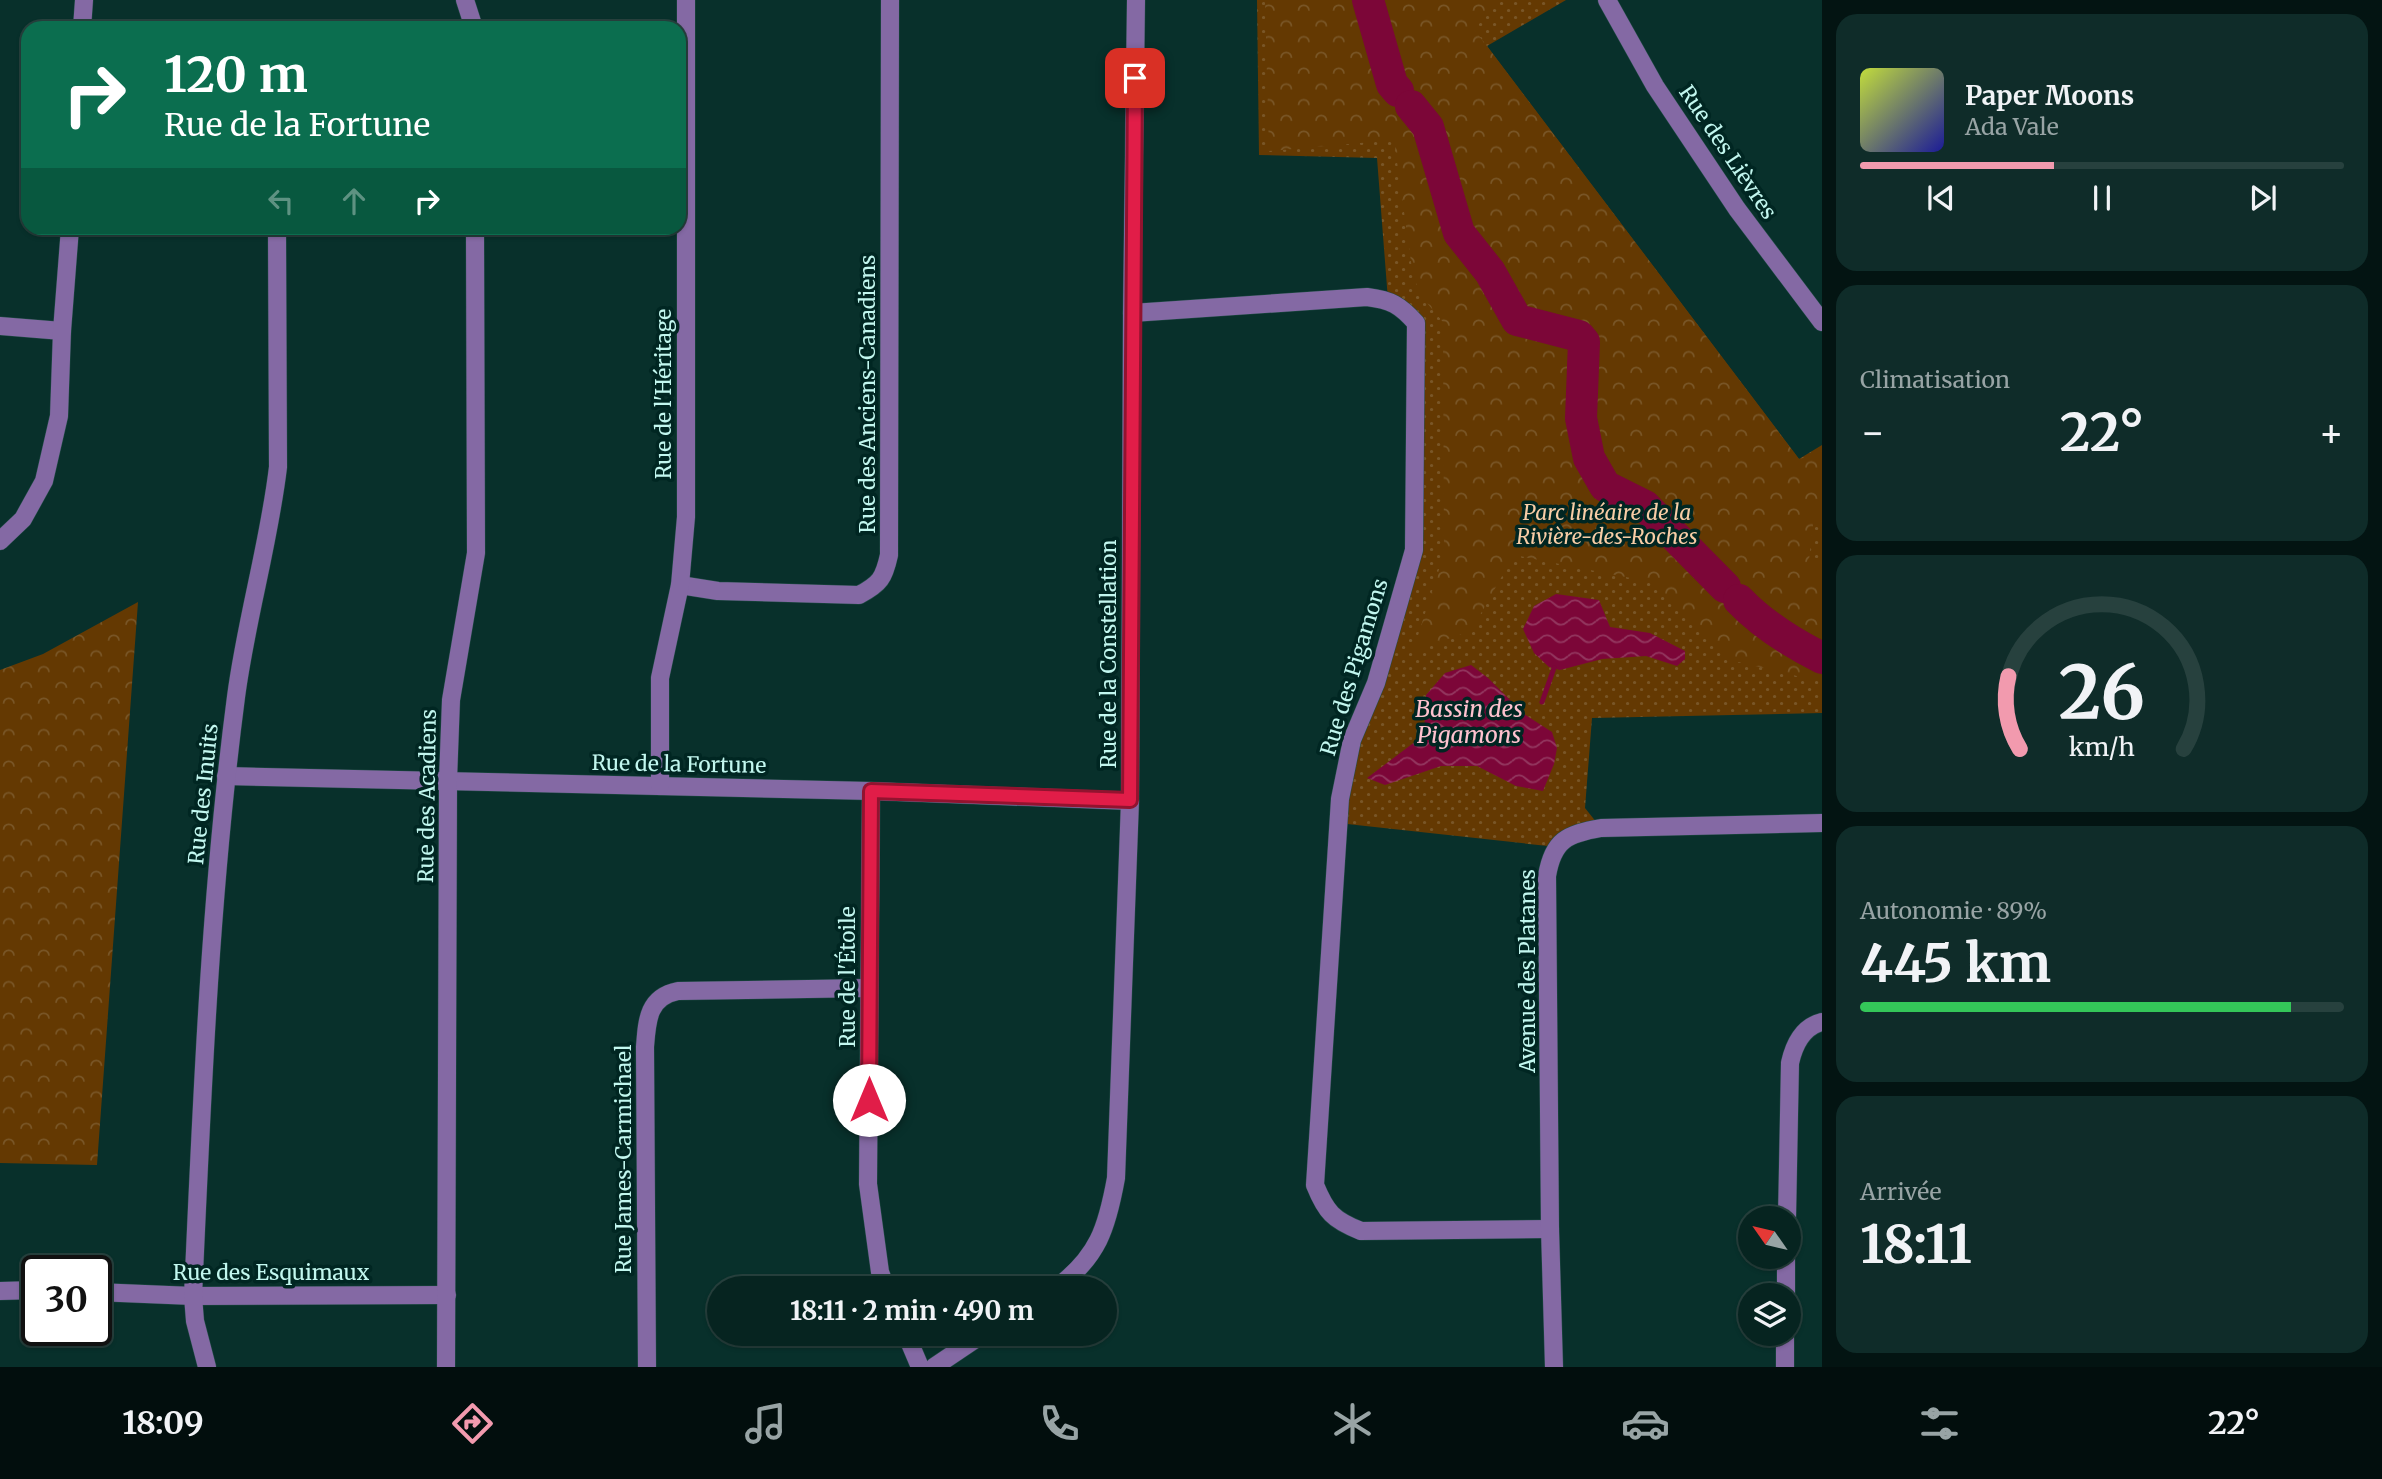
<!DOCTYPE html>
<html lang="fr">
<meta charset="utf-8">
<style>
:root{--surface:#062420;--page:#0f2c29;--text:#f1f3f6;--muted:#98a4a5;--line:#27413e;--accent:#f29aae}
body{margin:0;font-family:Merriweather,serif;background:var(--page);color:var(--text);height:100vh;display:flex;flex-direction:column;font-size:26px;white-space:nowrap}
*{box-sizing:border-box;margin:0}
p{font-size:23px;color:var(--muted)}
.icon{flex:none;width:38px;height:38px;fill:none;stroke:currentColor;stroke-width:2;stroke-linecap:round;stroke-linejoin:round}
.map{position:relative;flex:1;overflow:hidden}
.details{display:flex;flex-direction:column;gap:14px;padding:14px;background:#031412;width:560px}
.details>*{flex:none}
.hud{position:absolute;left:21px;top:21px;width:665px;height:214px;border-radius:21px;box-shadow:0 2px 5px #0004,0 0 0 2px var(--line);background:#0b6e4f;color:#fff;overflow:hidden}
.needle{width:46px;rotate:304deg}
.fabs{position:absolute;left:1738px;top:1206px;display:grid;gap:14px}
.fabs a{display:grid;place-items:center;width:63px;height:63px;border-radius:50%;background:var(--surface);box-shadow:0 2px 5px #0004,0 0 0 2px var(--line);font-size:35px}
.speed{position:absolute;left:21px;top:1255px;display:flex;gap:14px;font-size:35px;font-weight:700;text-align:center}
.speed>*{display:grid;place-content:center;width:91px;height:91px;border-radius:50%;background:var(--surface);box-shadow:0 2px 5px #0004,0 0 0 2px var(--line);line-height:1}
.speed .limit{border:4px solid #111;border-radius:10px;background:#fff;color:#111}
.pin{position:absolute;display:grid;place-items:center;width:60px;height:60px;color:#fff;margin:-30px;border-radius:14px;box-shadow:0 4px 10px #0006}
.me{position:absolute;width:77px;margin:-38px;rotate:0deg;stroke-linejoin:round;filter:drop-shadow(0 0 5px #0008)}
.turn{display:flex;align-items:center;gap:24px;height:147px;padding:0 28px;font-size:32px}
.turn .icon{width:91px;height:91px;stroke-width:2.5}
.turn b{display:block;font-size:49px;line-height:60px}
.lanes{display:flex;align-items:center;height:66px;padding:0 28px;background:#0003;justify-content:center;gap:35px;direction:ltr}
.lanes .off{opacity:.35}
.big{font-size:52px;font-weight:700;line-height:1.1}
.details .widget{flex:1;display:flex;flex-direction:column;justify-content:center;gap:10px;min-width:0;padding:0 24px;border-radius:21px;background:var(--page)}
.details .dial{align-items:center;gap:0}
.dial svg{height:182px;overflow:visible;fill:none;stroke:var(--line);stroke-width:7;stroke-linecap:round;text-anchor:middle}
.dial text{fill:var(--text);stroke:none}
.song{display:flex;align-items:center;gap:21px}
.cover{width:84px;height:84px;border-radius:10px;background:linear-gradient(135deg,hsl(70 70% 55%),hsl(240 70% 35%))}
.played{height:7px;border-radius:4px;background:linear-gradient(90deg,var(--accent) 40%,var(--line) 40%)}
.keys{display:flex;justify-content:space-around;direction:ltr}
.heat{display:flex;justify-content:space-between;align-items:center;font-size:38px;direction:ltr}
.charge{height:10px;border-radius:5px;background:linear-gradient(90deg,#34c759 89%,var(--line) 0)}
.trip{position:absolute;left:707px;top:1276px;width:410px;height:70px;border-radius:35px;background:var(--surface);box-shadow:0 2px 5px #0004,0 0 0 2px var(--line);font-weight:700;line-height:70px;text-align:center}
.dock{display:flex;height:112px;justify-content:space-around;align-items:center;background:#020e0d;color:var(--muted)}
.dock .icon{width:49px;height:49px}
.dock .active{color:var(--accent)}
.dock b{font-size:32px;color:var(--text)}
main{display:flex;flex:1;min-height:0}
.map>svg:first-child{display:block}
.green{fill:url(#green-dots)}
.forest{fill:url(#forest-crowns)}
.water{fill:url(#water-waves)}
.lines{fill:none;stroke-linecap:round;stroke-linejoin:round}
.stream{stroke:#7c0638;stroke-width:5}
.river{stroke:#7c0638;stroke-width:32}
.minor-casing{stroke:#224c46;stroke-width:19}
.minor{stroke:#8469a4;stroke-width:18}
.route-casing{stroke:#92132f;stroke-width:18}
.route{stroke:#e11d48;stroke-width:12}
.labels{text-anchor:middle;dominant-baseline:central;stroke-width:7;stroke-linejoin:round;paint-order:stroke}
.street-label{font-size:21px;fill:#c2f7ef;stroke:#002622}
.park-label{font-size:21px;font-style:italic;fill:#f8cda6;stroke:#002622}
.water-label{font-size:23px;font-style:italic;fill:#ffc2cf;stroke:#002622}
</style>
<main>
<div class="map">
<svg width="1822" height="1367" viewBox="0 0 1822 1367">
<defs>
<pattern id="green-dots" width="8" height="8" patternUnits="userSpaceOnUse" patternTransform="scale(1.75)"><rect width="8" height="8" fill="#643902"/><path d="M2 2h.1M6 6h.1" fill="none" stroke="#795627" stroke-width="1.8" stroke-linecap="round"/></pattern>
<pattern id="forest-crowns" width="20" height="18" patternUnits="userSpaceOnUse" patternTransform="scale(1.75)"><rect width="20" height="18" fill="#643902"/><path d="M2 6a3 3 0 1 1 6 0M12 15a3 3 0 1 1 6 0" fill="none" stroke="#795627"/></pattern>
<pattern id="water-waves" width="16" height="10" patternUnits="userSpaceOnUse" patternTransform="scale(1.75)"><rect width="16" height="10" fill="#7c0638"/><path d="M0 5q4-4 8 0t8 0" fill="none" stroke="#93375f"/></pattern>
</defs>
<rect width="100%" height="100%" fill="#08302b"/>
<!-- green -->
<path class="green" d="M1257 0H1566L1487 46 1799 459 1822 445V713L1592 718 1585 808 1601 828 1557 847 1338 823 1340 799 1414 550 1417 339 1388 300 1377 158 1259 155Z"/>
<!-- forest -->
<g class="forest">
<path d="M1265 0H1489L1494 8 1474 29 1799 459 1822 453V517L1814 516 1809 560 1822 566V682L1734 661 1651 582 1514 555 1471 631 1413 651 1444 554 1443 322 1422 297 1413 276 1394 140 1269 151Z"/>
<path d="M138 602 97 1165 0 1163V670L43 654Z"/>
</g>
<!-- water -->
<g class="water">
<path d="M1556 594 1599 600 1610 627 1650 633 1685 651V659L1677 666 1646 656 1602 659 1560 670 1549 667 1534 653 1523 629 1534 606Z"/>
<path d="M1471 665 1488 678 1524 714 1552 732 1557 748 1554 764 1543 791 1516 786 1477 766H1441L1385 785 1367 778 1424 735 1426 695 1445 673Z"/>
</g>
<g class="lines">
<!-- stream -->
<path class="stream" d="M1542 702 1554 668"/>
<!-- river -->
<g class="river">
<path d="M1368 0 1392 84 1398 91"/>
<path d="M1411 106 1428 127 1459 233 1490 272 1517 320 1579 336 1584 342 1581 418 1589 458 1605 486 1645 506 1725 587"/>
<path d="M1739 600C1762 624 1792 643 1822 658"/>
</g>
<!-- minor casing -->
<g class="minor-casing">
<g id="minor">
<path d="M465 0 474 28"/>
<path d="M1607 0 1655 86 1737 209 1822 322"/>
<path d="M82 28 84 0"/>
<path d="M1132 313 1367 297C1391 300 1400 305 1416 323L1414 550 1376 683 1352 740 1340 799 1315 1185C1326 1212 1333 1220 1361 1231L1550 1229"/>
<path d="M0 326 62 331"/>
<path d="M0 541 23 519 44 481 59 416 62 331 70 228"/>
<path d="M680 585 718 591 859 595C880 584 884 578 889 555L890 0"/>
<path d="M226 776 871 791 1130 801"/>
<path d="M660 786V678L680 585 686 517V0"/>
<path d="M871 791 868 1184 880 1272 886 1288"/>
<path d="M1787 1218 1790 1063C1794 1045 1802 1027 1822 1022"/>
<path d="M1056 1288C1098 1257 1107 1228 1116 1178L1130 801 1132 313 1136 0"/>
<path d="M0 1291 37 1290"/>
<path d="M96 1292 193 1296 447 1295"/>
<path d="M1786 1295V1256"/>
<path d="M906 1334 920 1367"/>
<path d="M207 1367 195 1321 193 1296C202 1096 210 896 236 697 246 620 269 544 278 467L277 228"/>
<path d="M446 1367 448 780 451 700 476 553 475 228"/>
<path d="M647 1367 645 1047C647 1020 648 997 678 991L869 988"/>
<path d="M934 1367 983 1334"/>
<path d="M1554 1367 1550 1229 1547 876C1553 840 1567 834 1601 828L1822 823"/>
<path d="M1785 1367V1334"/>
</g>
</g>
<!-- minor -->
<use href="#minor" class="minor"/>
</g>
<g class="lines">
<!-- route casing -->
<g class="route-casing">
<path id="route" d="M869 1100 871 791 1130 800 1135 78"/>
</g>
<!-- route -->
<use href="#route" class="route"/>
</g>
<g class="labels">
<!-- street labels -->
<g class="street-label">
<text transform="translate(1728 152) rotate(56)">Rue des Lièvres</text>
<text transform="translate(663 394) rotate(-90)">Rue de l'Héritage</text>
<text transform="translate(867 394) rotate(-90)">Rue des Anciens-Canadiens</text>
<text transform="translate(1108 654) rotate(-90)">Rue de la Constellation</text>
<text transform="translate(1354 667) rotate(-73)">Rue des Pigamons</text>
<text transform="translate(679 764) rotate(1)">Rue de la Fortune</text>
<text transform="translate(203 794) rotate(-84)">Rue des Inuits</text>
<text transform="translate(427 796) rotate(-89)">Rue des Acadiens</text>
<text transform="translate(1527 971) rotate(-90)">Avenue des Platanes</text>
<text transform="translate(847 977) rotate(-90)">Rue de l'Étoile</text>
<text transform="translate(623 1159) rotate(-90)">Rue James-Carmichael</text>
<text x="271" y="1272">Rue des Esquimaux</text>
</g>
<!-- park labels -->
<g class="park-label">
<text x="1607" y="512">Parc linéaire de la<tspan x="1607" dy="24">Rivière-des-Roches</tspan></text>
</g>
<!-- water labels -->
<g class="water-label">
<text x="1469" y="708">Bassin des<tspan x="1469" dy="26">Pigamons</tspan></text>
</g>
</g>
</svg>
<div class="fabs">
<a><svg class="needle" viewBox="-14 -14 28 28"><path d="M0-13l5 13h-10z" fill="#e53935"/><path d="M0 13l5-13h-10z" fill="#98a4a5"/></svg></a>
<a><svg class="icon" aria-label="layers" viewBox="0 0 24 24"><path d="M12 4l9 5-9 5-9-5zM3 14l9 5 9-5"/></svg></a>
</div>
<div class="speed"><div class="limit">30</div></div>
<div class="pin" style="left:1135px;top:78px;background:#d93025"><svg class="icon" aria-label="arrive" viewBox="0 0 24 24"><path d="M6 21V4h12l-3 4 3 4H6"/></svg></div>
<svg class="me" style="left:869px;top:1100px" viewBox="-20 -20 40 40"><circle r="19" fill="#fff"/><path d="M0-13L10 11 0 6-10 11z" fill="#e11d48"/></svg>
<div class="trip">18:11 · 2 min · 490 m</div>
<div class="hud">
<div class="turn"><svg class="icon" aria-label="right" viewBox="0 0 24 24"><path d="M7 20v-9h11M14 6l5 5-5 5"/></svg><div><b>120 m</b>Rue de la Fortune</div></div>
<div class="lanes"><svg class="icon off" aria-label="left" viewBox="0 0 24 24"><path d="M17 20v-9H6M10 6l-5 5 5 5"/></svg><svg class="icon off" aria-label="ahead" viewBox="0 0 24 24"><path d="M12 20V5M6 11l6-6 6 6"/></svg><svg class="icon" aria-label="right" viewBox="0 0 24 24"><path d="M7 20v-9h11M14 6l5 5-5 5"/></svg></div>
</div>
</div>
<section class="details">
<div class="widget">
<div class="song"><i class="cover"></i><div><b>Paper Moons</b><p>Ada Vale</p></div></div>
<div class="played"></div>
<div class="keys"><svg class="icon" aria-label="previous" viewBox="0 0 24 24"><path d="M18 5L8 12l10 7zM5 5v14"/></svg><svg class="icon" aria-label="pause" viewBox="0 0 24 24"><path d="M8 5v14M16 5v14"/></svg><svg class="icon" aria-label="next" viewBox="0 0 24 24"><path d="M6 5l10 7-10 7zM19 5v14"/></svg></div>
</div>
<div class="widget"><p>Climatisation</p>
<div class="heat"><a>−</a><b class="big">22°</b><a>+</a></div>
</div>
<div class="widget dial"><svg viewBox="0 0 100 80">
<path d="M14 69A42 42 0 1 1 86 69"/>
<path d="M14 69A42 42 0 0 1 9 37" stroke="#f29aae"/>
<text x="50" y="56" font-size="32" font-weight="700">26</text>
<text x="50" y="72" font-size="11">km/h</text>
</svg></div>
<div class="widget"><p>Autonomie · 89%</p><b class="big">445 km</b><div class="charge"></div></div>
<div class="widget"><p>Arrivée</p><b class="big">18:11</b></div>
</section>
</main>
<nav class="dock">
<b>18:09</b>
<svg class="icon active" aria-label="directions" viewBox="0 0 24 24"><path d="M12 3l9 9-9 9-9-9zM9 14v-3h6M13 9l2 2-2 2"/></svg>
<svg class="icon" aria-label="music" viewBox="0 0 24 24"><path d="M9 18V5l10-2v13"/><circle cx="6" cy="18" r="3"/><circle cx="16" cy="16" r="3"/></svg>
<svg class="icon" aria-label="phone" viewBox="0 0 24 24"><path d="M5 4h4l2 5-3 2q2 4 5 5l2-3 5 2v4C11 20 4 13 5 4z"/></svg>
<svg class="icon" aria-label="climate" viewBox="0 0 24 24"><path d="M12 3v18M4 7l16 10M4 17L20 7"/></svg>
<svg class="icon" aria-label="car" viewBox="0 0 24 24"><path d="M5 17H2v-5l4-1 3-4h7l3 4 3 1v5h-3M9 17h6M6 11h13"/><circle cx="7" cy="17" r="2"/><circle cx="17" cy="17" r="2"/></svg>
<svg class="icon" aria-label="filters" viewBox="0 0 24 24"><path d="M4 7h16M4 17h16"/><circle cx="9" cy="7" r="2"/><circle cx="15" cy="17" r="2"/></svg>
<b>22°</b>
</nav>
